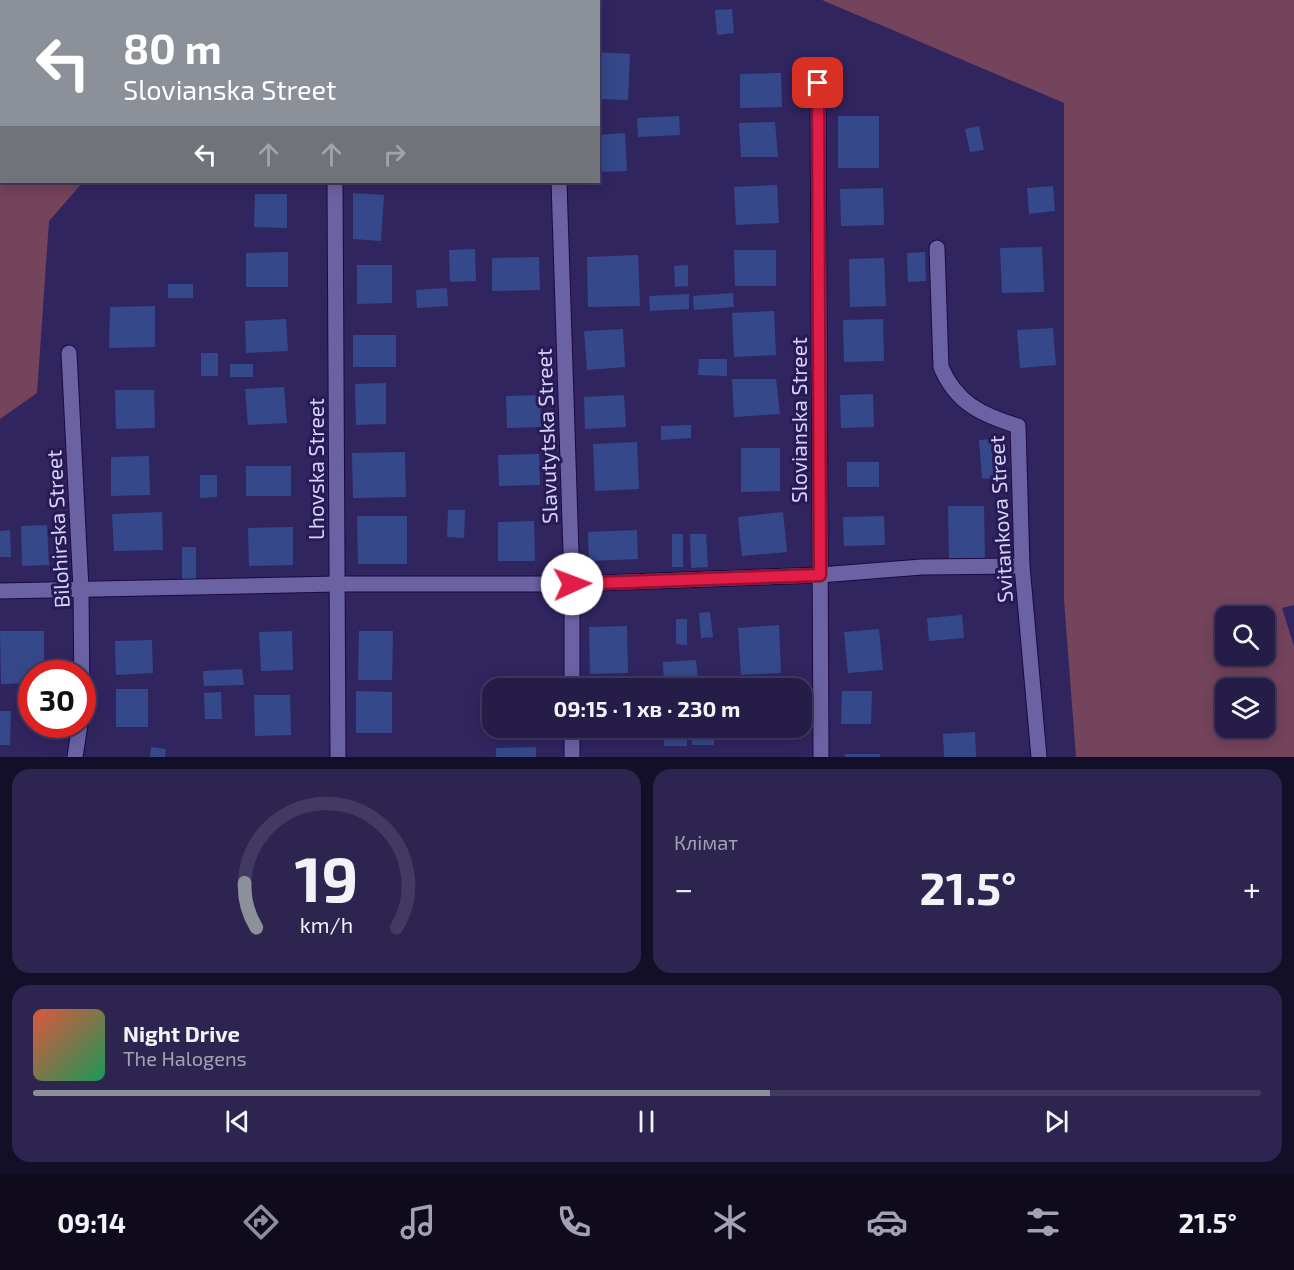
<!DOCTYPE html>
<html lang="uk">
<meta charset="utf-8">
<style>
:root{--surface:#251c48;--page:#2d254f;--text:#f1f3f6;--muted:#a3a1b4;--line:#423a60;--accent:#8c9099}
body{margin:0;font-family:"Exo 2",sans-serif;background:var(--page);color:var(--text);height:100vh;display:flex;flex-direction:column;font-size:22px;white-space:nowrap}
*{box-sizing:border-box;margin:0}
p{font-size:20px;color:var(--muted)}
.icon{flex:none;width:33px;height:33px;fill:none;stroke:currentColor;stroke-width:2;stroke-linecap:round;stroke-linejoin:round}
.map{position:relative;height:757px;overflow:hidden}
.sheet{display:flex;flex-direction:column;gap:12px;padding:12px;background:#140f28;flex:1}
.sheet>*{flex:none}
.hud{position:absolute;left:0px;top:0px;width:600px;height:183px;box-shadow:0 3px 15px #0003,0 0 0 2px var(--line);background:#8c9099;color:#fff;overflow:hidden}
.tools{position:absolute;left:1215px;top:606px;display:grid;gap:12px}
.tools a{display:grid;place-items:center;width:60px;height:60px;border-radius:12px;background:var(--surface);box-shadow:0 3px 15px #0003,0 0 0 2px var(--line);font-size:30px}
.speed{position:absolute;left:18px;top:660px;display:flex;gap:12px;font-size:30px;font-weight:700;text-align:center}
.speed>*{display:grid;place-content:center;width:78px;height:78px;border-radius:50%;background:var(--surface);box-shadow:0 3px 15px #0003,0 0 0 2px var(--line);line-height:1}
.speed .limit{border:9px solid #d22;background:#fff;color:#111}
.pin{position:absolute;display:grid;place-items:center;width:51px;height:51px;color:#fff;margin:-26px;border-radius:12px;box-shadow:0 3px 9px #0006}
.me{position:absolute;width:66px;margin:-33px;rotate:88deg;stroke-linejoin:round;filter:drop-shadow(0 0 4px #0008)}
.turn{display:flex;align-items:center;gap:21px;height:126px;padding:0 24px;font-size:27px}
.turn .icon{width:78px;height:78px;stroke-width:2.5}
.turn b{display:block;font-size:42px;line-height:51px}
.lanes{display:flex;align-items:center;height:57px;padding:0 24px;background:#0003;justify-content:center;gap:30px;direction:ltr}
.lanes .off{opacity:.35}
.big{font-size:45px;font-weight:700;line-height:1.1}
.sheet .card{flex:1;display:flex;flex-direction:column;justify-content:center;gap:9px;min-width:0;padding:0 21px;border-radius:18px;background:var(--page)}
.sheet .dial{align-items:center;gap:0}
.dial svg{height:156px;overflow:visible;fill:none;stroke:var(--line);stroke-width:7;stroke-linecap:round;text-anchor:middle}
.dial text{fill:var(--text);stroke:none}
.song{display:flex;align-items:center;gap:18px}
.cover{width:72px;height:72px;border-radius:9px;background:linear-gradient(135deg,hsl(10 70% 55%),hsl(150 70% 35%))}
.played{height:6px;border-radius:3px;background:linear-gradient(90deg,var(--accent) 60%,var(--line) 60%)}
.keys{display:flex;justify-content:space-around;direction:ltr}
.heat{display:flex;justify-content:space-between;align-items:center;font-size:33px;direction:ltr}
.sheet .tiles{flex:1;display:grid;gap:12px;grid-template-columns:1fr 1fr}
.card:last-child{grid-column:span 2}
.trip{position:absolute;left:482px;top:678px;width:330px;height:60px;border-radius:18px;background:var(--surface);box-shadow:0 3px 15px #0003,0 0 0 2px var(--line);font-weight:700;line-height:60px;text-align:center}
.tabs{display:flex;height:96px;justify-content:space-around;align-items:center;background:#0f0b1d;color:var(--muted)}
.tabs .icon{width:42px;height:42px}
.tabs .current{color:var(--accent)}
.tabs b{font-size:27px;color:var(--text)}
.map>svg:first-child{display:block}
.green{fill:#74435c;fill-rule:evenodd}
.building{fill:#35488a}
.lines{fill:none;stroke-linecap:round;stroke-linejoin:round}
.street-casing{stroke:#1b0943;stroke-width:17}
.street{stroke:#6b62a3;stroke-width:15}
.route-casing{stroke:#92132f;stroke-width:15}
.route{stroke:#e11d48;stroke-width:10}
.labels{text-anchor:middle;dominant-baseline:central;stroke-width:6;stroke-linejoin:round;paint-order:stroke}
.street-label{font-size:21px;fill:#d5d3f7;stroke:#281a55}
</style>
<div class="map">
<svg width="1294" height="757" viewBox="0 0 1294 757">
<rect width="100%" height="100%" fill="#312560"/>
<!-- green -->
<g class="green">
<path d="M0 0 5 1 2 2V182H83L49 221 37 393 0 419Z"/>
<path d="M143 0H355L142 1Z"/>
<path d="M822 0H1294V605L1282 608 1294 646V757H1076L1064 600V103ZM1226 616H1264V656H1226ZM1226 688H1264V728H1226Z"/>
</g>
<!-- building -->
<g class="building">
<path d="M732 9 734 33 717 35 715 10Z"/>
<path d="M598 52 630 54 628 100 598 99Z"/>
<path d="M781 73 782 107 740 108V74Z"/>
<path d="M679 116 680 135 638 137 637 118Z"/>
<rect x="838" y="116" width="41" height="52"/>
<path d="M775 122 778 157H741L739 123Z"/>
<path d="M979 126 984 150 970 152 965 129Z"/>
<path d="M625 133 627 171 598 172V135Z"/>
<path d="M777 185 779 223 736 225 734 187Z"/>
<path d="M1053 186 1055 211 1029 214 1027 188Z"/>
<path d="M883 188 884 225 841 226 840 189Z"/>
<path d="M353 193 384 195 381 241 353 239Z"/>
<path d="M255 194H287V228L254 227Z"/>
<path d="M1042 247 1044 292 1002 293 1000 248Z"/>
<path d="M475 249 476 281 450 282 449 250Z"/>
<path d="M734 250H776V286H735Z"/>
<path d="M288 252V287H246V253Z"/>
<path d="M925 252 926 281 908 282 907 253Z"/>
<path d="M638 255 640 306 588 307 587 257Z"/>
<path d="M539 257 540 290 492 291V258Z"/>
<path d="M884 258 886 306 850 307 849 259Z"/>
<path d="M357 265H392V303L357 304Z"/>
<path d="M688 265V286L675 287 674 266Z"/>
<rect x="168" y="284" width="25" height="14"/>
<path d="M447 288 448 306 417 308 416 290Z"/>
<path d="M733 293 734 307 694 310 693 296Z"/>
<path d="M689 294V309L650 311 649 296Z"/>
<path d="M155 306V347L109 348 110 307Z"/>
<path d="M774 311 776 355 734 357 732 313Z"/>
<path d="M286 319 288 351 246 353 245 321Z"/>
<path d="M883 319 884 361 844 362 843 320Z"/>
<path d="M1053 328 1056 365 1020 368 1017 330Z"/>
<path d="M623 329 625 367 587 370 584 331Z"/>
<rect x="353" y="335" width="43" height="32"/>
<rect x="201" y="353" width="17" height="23"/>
<path d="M699 359H727V376L698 375Z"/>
<rect x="230" y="364" width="23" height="13"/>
<path d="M732 379H776L780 414 734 417Z"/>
<path d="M386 383V424L356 425 355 384Z"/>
<path d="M284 387 287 423 248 425 245 389Z"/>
<path d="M115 390H154L155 428 116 429Z"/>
<path d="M873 394 874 427 841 428 840 395Z"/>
<path d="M540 395 541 427 507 428 506 396Z"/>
<path d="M624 395 626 427 585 429 584 397Z"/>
<path d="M691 425V438L661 440V426Z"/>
<path d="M991 439 994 478 982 479 979 440Z"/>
<path d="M637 442 639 489 595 491 593 444Z"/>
<path d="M741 448H780V491L741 492Z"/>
<path d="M405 452 406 497 353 498 352 453Z"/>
<path d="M539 454 540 485 499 486 498 455Z"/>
<path d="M149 456 150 495 111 496V457Z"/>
<rect x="847" y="462" width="32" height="25"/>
<rect x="246" y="466" width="45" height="30"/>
<path d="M200 475H217V497L200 498Z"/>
<path d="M948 506H984L985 561H949Z"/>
<path d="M448 510H465L464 538 447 537Z"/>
<path d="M162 512 163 550 114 551 112 514Z"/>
<path d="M783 512 787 552 742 556 738 517Z"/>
<path d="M357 516H407V564H358Z"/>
<path d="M884 516 885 545 844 546 843 517Z"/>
<path d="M534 521 535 561H498V522Z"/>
<path d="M47 525 49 565 22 566 21 526Z"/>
<path d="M293 527V565L249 566 248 528Z"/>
<path d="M10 530 11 557H0V531Z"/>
<path d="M637 530 638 559 589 561 588 532Z"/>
<rect x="672" y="534" width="11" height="33"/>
<path d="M690 534H706L708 567 691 568Z"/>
<rect x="182" y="547" width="14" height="33"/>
<path d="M710 612 713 637 701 638 699 613Z"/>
<path d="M962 615 964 638 929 641 927 618Z"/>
<path d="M676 619H687V645L676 644Z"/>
<path d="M779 625 781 673 741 675 738 628Z"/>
<path d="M627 626 628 673 590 674 589 627Z"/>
<path d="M879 629 883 670 848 673 844 632Z"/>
<path d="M0 631H44V674H32V683L1 684Z"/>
<path d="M292 631 293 670 261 671 259 632Z"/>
<path d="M359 631H393L392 680H358Z"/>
<path d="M152 640 153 673 116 675 115 641Z"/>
<path d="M696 660 698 682 664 684 663 662Z"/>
<path d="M242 669 244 685 204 686 203 671Z"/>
<rect x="116" y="689" width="32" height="38"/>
<path d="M356 691 392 692V733H356Z"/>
<path d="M842 691H872L871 724H841Z"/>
<path d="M221 692 222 719H205L204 693Z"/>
<path d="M254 695H290L291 735 255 736Z"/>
<path d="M0 711H11L10 745H0Z"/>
<rect x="592" y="728" width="37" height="3"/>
<rect x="664" y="728" width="23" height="18"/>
<rect x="692" y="728" width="22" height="17"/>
<path d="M975 732 976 757H944L943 734Z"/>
<path d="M151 747 166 749 165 757H150Z"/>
<path d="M536 747V757H496V748Z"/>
<rect x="845" y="754" width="35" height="3"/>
</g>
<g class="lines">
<!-- street casing -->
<g class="street-casing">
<g id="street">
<path d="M818 83 821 757"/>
<path d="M335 182 338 757"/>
<path d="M559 182 572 584V688"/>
<path d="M937 248 941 367C956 403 982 415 1018 426L1022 566 1039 757"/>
<path d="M69 353 81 589 82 703"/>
<path d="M0 591 337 584H572L820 575 922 567 1022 566"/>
<path d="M75 757 80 724"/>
<path d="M572 757V728"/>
</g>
</g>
<!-- street -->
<use href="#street" class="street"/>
</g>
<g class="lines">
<!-- route casing -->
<g class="route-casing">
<path id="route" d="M572 584 820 575 818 83"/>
</g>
<!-- route -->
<use href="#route" class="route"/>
</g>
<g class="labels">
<!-- street labels -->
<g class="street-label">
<text transform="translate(798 420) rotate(-90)">Slovianska Street</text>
<text transform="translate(546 436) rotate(-92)">Slavutytska Street</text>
<text transform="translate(315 469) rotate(-90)">Lhovska Street</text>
<text transform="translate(1000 519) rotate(-93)">Svitankova Street</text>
<text transform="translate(57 529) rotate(-93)">Bilohirska Street</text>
</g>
</g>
</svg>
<div class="tools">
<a><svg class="icon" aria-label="search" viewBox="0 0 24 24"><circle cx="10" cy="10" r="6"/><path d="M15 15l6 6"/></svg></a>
<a><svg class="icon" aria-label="layers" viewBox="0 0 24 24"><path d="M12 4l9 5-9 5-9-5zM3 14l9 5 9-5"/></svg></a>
</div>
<div class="speed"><div class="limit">30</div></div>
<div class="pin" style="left:818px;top:83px;background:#d93025"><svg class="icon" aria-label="arrive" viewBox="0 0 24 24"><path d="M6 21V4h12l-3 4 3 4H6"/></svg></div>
<svg class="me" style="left:572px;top:584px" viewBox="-20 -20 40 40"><circle r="19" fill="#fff"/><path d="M0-13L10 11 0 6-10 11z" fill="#e11d48"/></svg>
<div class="trip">09:15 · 1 хв · 230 m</div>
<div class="hud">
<div class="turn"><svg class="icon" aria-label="left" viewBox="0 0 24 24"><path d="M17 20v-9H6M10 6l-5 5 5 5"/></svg><div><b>80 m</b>Slovianska Street</div></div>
<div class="lanes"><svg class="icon" aria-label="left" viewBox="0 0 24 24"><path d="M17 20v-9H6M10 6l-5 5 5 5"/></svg><svg class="icon off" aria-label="ahead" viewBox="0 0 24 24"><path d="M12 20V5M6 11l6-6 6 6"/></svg><svg class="icon off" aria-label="ahead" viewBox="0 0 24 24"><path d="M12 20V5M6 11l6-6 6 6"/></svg><svg class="icon off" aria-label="right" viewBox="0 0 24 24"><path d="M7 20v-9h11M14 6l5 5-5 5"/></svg></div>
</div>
</div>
<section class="sheet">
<div class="tiles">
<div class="card dial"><svg viewBox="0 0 100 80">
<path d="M14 69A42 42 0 1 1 86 69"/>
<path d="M14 69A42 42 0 0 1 8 46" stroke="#8c9099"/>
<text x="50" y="56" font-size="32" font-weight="700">19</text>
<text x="50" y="72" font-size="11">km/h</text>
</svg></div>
<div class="card"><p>Клімат</p>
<div class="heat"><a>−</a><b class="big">21.5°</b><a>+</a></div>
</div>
<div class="card">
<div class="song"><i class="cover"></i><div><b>Night Drive</b><p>The Halogens</p></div></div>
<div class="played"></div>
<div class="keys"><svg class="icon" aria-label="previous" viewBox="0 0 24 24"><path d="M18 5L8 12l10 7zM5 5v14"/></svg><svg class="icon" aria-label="pause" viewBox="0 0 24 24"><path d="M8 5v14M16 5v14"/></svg><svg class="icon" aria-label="next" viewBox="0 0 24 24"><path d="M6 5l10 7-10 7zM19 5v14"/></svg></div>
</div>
</div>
</section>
<nav class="tabs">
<b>09:14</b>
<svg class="icon current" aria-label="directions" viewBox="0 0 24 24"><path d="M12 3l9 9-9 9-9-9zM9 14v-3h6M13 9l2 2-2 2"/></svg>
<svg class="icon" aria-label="music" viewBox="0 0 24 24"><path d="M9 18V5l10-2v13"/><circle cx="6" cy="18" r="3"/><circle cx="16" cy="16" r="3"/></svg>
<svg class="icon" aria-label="phone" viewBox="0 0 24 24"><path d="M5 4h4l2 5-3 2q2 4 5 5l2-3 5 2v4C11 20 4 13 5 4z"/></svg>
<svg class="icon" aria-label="climate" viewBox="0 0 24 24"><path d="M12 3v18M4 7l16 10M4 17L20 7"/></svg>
<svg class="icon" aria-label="car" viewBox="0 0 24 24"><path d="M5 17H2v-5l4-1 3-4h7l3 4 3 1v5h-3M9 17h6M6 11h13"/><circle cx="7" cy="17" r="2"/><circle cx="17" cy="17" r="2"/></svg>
<svg class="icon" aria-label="filters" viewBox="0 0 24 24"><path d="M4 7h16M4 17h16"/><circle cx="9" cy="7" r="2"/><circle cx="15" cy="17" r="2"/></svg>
<b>21.5°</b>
</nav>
